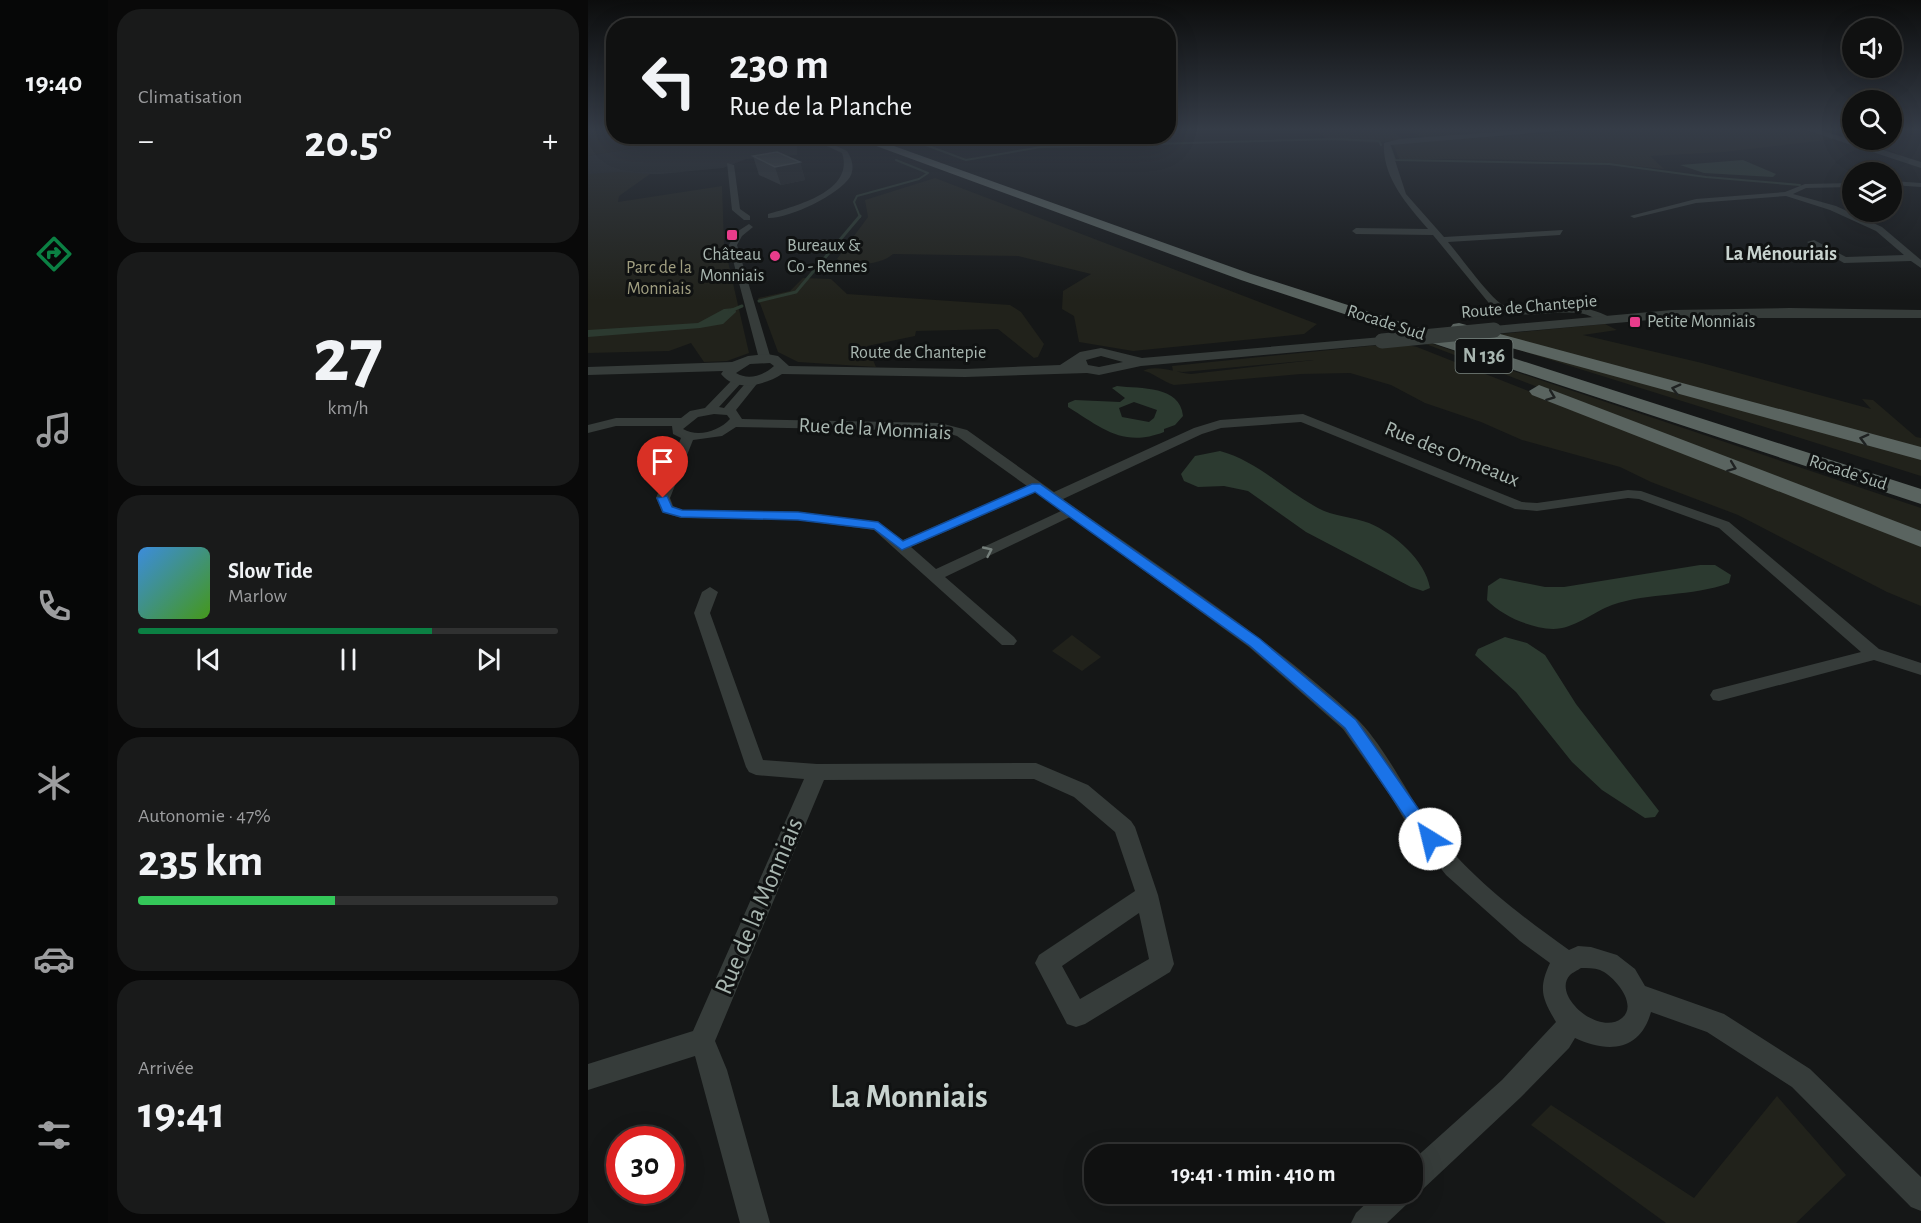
<!DOCTYPE html>
<html lang="fr">
<meta charset="utf-8">
<style>
:root{--surface:#101111;--page:#191a1a;--text:#f1f3f6;--muted:#9c9d9f;--line:#303131;--accent:#0b8043}
body{margin:0;font-family:"Alegreya Sans",sans-serif;background:var(--page);color:var(--text);height:100vh;display:flex;flex-direction:column;font-size:22px;white-space:nowrap}
*{box-sizing:border-box;margin:0}
p{font-size:20px;color:var(--muted)}
.icon{flex:none;width:33px;height:33px;fill:none;stroke:currentColor;stroke-width:2;stroke-linecap:round;stroke-linejoin:round}
.map{position:relative;flex:1;overflow:hidden}
.panel{display:flex;flex-direction:column;gap:9px;padding:9px;background:#090909;width:480px}
.panel>*{flex:none}
.hud{position:absolute;left:18px;top:18px;width:570px;height:126px;border-radius:24px;box-shadow:0 6px 24px #0002,0 0 0 2px var(--line);background:#101111;color:var(--text);overflow:hidden}
.controls{position:absolute;left:1254px;top:18px;display:grid;gap:12px}
.controls a{display:grid;place-items:center;width:60px;height:60px;border-radius:50%;background:var(--surface);box-shadow:0 6px 24px #0002,0 0 0 2px var(--line);font-size:30px}
.speed{position:absolute;left:18px;top:1126px;display:flex;gap:12px;font-size:30px;font-weight:700;text-align:center}
.speed>*{display:grid;place-content:center;width:78px;height:78px;border-radius:50%;background:var(--surface);box-shadow:0 6px 24px #0002,0 0 0 2px var(--line);line-height:1}
.speed .limit{border:9px solid #d22;background:#fff;color:#111}
.pin{position:absolute;display:grid;place-items:center;width:51px;height:51px;color:#fff;margin:-62px -26px;border-radius:50% 50% 50% 0;rotate:-45deg;box-shadow:0 0 6px #0007}
.pin .icon{rotate:45deg}
.me{position:absolute;width:66px;margin:-33px;rotate:324deg;stroke-linejoin:round;filter:drop-shadow(0 0 4px #0008)}
.turn{display:flex;align-items:center;gap:21px;height:126px;padding:0 24px;font-size:27px}
.turn .icon{width:78px;height:78px;stroke-width:2.5}
.turn b{display:block;font-size:42px;line-height:51px}
.big{font-size:45px;font-weight:600;line-height:1.1}
.panel .tile{flex:1;display:flex;flex-direction:column;justify-content:center;gap:9px;min-width:0;padding:0 21px;border-radius:24px;background:var(--page)}
.panel .dial{align-items:center;gap:0}
.dial b{font-size:78px;line-height:1}
.song{display:flex;align-items:center;gap:18px}
.cover{width:72px;height:72px;border-radius:9px;background:linear-gradient(135deg,hsl(210 70% 55%),hsl(100 70% 35%))}
.played{height:6px;border-radius:3px;background:linear-gradient(90deg,var(--accent) 70%,var(--line) 70%)}
.keys{display:flex;justify-content:space-around;direction:ltr}
.heat{display:flex;justify-content:space-between;align-items:center;font-size:33px;direction:ltr}
.charge{height:9px;border-radius:4px;background:linear-gradient(90deg,#34c759 47%,var(--line) 0)}
.trip{position:absolute;left:496px;top:1144px;width:339px;height:60px;border-radius:24px;background:var(--surface);box-shadow:0 6px 24px #0002,0 0 0 2px var(--line);font-weight:600;line-height:60px;text-align:center}
main{display:flex;flex:1;min-height:0}
.tabs{display:flex;flex-direction:column;width:108px;justify-content:space-around;align-items:center;background:#060707;color:var(--muted)}
.tabs .icon{width:42px;height:42px}
.tabs .active{color:var(--accent)}
.tabs b{font-size:27px;color:var(--text)}
.map>svg:first-child{display:block}
.built{fill:#212424}
.green{fill:#21221b}
.water{fill:#2c3a30;fill-rule:evenodd}
.lines{fill:none;stroke-linecap:round;stroke-linejoin:round}
.stream-far1{stroke:#2c3a30;stroke-width:2}
.stream{stroke:#2c3a30;stroke-width:3}
.minor{fill:#363c3a;fill-rule:evenodd}
.tertiary{fill:#363c3a;fill-rule:evenodd}
.trunk{fill:#5a6460;fill-rule:evenodd}
.tertiary-bridge-far1{stroke:#363c3a;stroke-width:12}
.tertiary-bridge{stroke:#363c3a;stroke-width:15}
.wall{fill:#2e3232}
.shaded-wall{fill:#1f2121}
.building{fill:#3b403f;stroke:#4c5351;stroke-width:1.5}
.oneway{stroke:#1f2222}
.oneway2{stroke:#757f7b}
.route{fill:#1a73e8;stroke:#114b97;stroke-width:1.5}
.poi-dot{fill:#e83c8b;stroke:#101212;stroke-width:2}
.labels{text-anchor:middle;dominant-baseline:central;stroke-width:6;stroke-linejoin:round;paint-order:stroke}
.far-poi-label{font-size:18px;fill:#a8b6b0;stroke:#101212;text-anchor:start}
.far-park-label{font-size:18px;fill:#a09e80;stroke:#101212}
.far-street-label{font-size:18px;fill:#a8b6b0;stroke:#101212}
.far-quarter-label{font-size:20px;font-weight:bold;fill:#c8d3cf;stroke:#101212}
.shield{fill:#101212;stroke:#7a8581;stroke-width:1.5}
.shield-label{font-size:20px;font-weight:bold;fill:#a8b6b0}
.street-label{font-size:21px;fill:#a8b6b0;stroke:#101212}
.near-street-label{font-size:26px;fill:#a8b6b0;stroke:#101212}
.near-district-label{font-size:33px;font-weight:bold;fill:#c8d3cf;stroke:#101212}
</style>
<main>
<nav class="tabs">
<b>19:40</b>
<svg class="icon active" aria-label="directions" viewBox="0 0 24 24"><path d="M12 3l9 9-9 9-9-9zM9 14v-3h6M13 9l2 2-2 2"/></svg>
<svg class="icon" aria-label="music" viewBox="0 0 24 24"><path d="M9 18V5l10-2v13"/><circle cx="6" cy="18" r="3"/><circle cx="16" cy="16" r="3"/></svg>
<svg class="icon" aria-label="phone" viewBox="0 0 24 24"><path d="M5 4h4l2 5-3 2q2 4 5 5l2-3 5 2v4C11 20 4 13 5 4z"/></svg>
<svg class="icon" aria-label="climate" viewBox="0 0 24 24"><path d="M12 3v18M4 7l16 10M4 17L20 7"/></svg>
<svg class="icon" aria-label="car" viewBox="0 0 24 24"><path d="M5 17H2v-5l4-1 3-4h7l3 4 3 1v5h-3M9 17h6M6 11h13"/><circle cx="7" cy="17" r="2"/><circle cx="17" cy="17" r="2"/></svg>
<svg class="icon" aria-label="filters" viewBox="0 0 24 24"><path d="M4 7h16M4 17h16"/><circle cx="9" cy="7" r="2"/><circle cx="15" cy="17" r="2"/></svg>
</nav>
<section class="panel">
<div class="tile"><p>Climatisation</p>
<div class="heat"><a>−</a><b class="big">20.5°</b><a>+</a></div>
</div>
<div class="tile dial"><b>27</b><p>km/h</p></div>
<div class="tile">
<div class="song"><i class="cover"></i><div><b>Slow Tide</b><p>Marlow</p></div></div>
<div class="played"></div>
<div class="keys"><svg class="icon" aria-label="previous" viewBox="0 0 24 24"><path d="M18 5L8 12l10 7zM5 5v14"/></svg><svg class="icon" aria-label="pause" viewBox="0 0 24 24"><path d="M8 5v14M16 5v14"/></svg><svg class="icon" aria-label="next" viewBox="0 0 24 24"><path d="M6 5l10 7-10 7zM19 5v14"/></svg></div>
</div>
<div class="tile"><p>Autonomie · 47%</p><b class="big">235 km</b><div class="charge"></div></div>
<div class="tile"><p>Arrivée</p><b class="big">19:41</b></div>
</section>
<div class="map">
<svg width="1333" height="1223" viewBox="0 0 1333 1223">
<rect width="100%" height="100%" fill="#151717"/>
<!-- built -->
<path class="built" d="M147 136H206L209 138V155L158 159 135 168 73 174H0V156L75 143Z"/>
<!-- green -->
<g class="green">
<path d="M0 128H25L26 136H76L79 139 75 143 0 156Z"/>
<path d="M722 128H801L815 139 787 143 742 140Z"/>
<path d="M816 128 960 129 836 138Z"/>
<path d="M1030 128H1207L1247 139 1136 152 1062 156 1076 169C988 159 900 159 811 159L805 144Z"/>
<path d="M32 172 62 174 31 196 30 202 134 186 136 244 161 353 139 361 116 362 103 343 81 351 0 353V174Z"/>
<path d="M347 178 729 324 716 334 545 351 491 342 486 316 474 309 475 291 503 274 430 256 305 254C293 265 262 268 249 259L280 217 277 200Z"/>
<path d="M215 278 243 279 259 294 422 305 433 312 456 344 450 357 446 358 410 329 328 331 327 336 279 346 288 367 210 362 190 352 170 298 202 291Z"/>
<path d="M1017 324 1029 330 995 335 1114 363 1283 409 1274 399 1285 400 1328 437 1333 438V449L921 339 912 334Z"/>
<path d="M887 336 1333 457V476Z"/>
<path d="M830 341H836L1333 508V534Z"/>
<path d="M811 343 829 347 1333 546V606L1299 592 1150 515 1063 482 1032 467 934 440 893 422 837 403 803 385 762 373 713 374 586 385C575 382 563 371 555 371 568 364 588 373 603 374L726 360 595 372 585 371 584 366Z"/>
<path d="M484 635 513 657 494 671 464 651Z"/>
<path d="M1189 1096 1258 1175 1208 1223H1078L943 1125 963 1105 1106 1198Z"/>
</g>
<!-- water -->
<g class="water">
<path d="M1155 160 1188 174 1185 177 1116 173 1092 165Z"/>
<path d="M147 308 148 312 135 324 112 328 0 337V330L110 323 136 309Z"/>
<path d="M529 386C553 389 592 385 595 416L587 425 576 429V432C535 448 514 428 480 407V403L487 400 532 402 537 398 524 388ZM546 402 569 410 566 418 561 422 534 417 531 408Z"/>
<path d="M632 451C669 461 695 489 728 507 743 516 764 517 781 523 807 534 837 560 842 588L835 591 823 587 718 532 660 491 636 486 610 487 596 481 593 474 607 456Z"/>
<path d="M1112 565H1127L1143 575 1141 583C1104 597 1061 592 1024 605 1005 612 986 629 965 629 942 628 914 616 899 600L900 586 912 578 957 587H976Z"/>
<path d="M917 637 939 643 957 655 988 704 1071 811 1067 817 1057 818 1014 790 984 762 928 692 887 655 890 649Z"/>
</g>
<g class="lines">
<!-- stream-far1 -->
<g class="stream-far1">
<path d="M335 144 378 160 453 147 747 139 791 141 793 145"/>
<path d="M335 144 346 136"/>
<path d="M802 146 807 160 1021 164 1118 177 1212 185"/>
<path d="M272 217 266 202 269 196 331 179 340 173 308 160"/>
</g>
<!-- stream -->
<g class="stream">
<path d="M171 301 208 292 272 216"/>
<path d="M142 311 154 306"/>
</g>
<!-- minor -->
<g class="minor">
<path d="M968 128H1006L802 145 818 194 856 237 975 230 972 235 860 242C873 257 901 297 915 305 945 322 982 294 1023 318V322C1012 324 1003 314 991 313 961 310 935 321 905 308L845 235 768 234 764 231 768 228 840 229C819 205 794 177 796 143L811 139Z"/>
<path d="M217 136H227L259 151C264 159 267 168 262 177 251 195 200 219 180 218V214C208 206 267 191 254 153Z"/>
<path d="M139 163 146 165 152 209 162 216V220H156L144 210Z"/>
<path d="M1304 181 1333 183V187L1304 185Z"/>
<path d="M1264 183V187L1218 188 1205 194 1248 206 1294 227 1333 260V268L1323 261 1256 263 1219 242 1226 240 1258 257 1316 255 1288 231 1242 210 1198 196 1108 203 1046 218 1042 216 1108 199 1197 192 1217 184Z"/>
<path d="M161 224 165 227 154 236 149 245 183 359 177 362 171 359 141 245 147 233Z"/>
<path d="M166 377 172 380 148 410 154 419 352 423 379 430 466 492 606 428 632 420 715 414 934 502 949 503 1040 490 1053 491 1141 522 1291 649 1333 663V675L1286 660 1131 701 1125 700 1122 695 1125 690 1273 652 1131 528 1051 499 1040 498 949 511 927 509 713 422 633 428 614 434 475 499C574 569 677 635 767 717 793 741 816 788 837 818 873 870 930 914 981 950L990 946 1003 947 1029 955 1047 969 1057 986 1136 1014 1222 1069 1333 1177V1211L1323 1207 1204 1087 1119 1032 1063 1012C1052 1052 1019 1053 987 1038L981 1048 932 1098 835 1189 825 1193V1160L914 1080 968 1022C954 998 950 989 962 963L932 941 858 875 823 831 803 797 755 729 661 647 482 517 357 577 426 637 429 641 426 645H414L286 530 210 520 93 518 74 512 68 498 93 438 85 434 84 426H28L0 433V425L28 418H93L102 411 117 408 146 378H154V382L131 407 136 408 162 378ZM126 414 139 415 142 419C131 431 110 438 95 429L110 417ZM148 427 352 431 369 436 439 486 315 540 290 522 210 512 95 510 85 506 82 498 105 440 134 436ZM448 492 473 511 348 569 323 547ZM993 968C999 968 1006 968 1012 970 1025 975 1051 1004 1034 1018 1011 1037 963 995 982 975 984 973 990 970 993 968Z"/>
<path d="M122 587 130 592 122 613 175 760 229 764 448 763 500 785 543 821 547 827 570 895 586 964 582 972 497 1024 488 1027 479 1024 447 963 451 955 547 891 527 832 486 797 446 779 236 780 127 1041 139 1070 182 1223H152L107 1056 0 1090V1064L105 1031 216 779 168 775 161 772 158 767 106 613 114 592ZM551 913 561 959 492 999 474 966Z"/>
<path d="M788 1194H823L819 1204 799 1223H763L768 1213Z"/>
</g>
<!-- tertiary -->
<g class="tertiary">
<path d="M1212 128H1226L1333 162V168Z"/>
<path d="M1202 308 1333 310V318H1084L906 334 899 330 906 326 1084 310Z"/>
<path d="M794 337 799 338V344L553 366 511 375 499 373 377 377 194 374C177 385 148 393 133 374L135 371 0 375V367L144 362 160 356 179 354 190 356 201 366 377 369 472 365 492 352 513 348 554 358ZM513 356 535 362 511 367 500 365 498 360ZM182 363 186 366C176 375 161 381 148 373L162 364Z"/>
</g>
<!-- trunk -->
<g class="trunk">
<path d="M261 136H278L663 274 1333 489V504L653 280Z"/>
<path d="M871 323 1333 447V460L865 332 862 328 865 324Z"/>
<path d="M951 385 1333 531V547L944 395 941 391Z"/>
</g>
<!-- tertiary-bridge-far1 -->
<path class="tertiary-bridge-far1" d="M897 331 906 330"/>
<!-- tertiary-bridge -->
<path class="tertiary-bridge" d="M794 341 906 330"/>
</g>
<!-- wall -->
<path class="wall" d="M165 156 212 162 217 180 193 185 171 175Z"/>
<!-- shaded-wall -->
<path class="shaded-wall" d="M212 162 217 180 193 185 187 167Z"/>
<!-- building -->
<path class="building" d="M189 152 212 162 187 167 165 156Z"/>
<!-- one-way arrows -->
<defs><path id="oneway-chevron" d="M-2-3.5L2.5 0L-2 3.5" fill="none" stroke-width="1.6" stroke-linecap="round" stroke-linejoin="round" transform="scale(1.5)"/></defs>
<g class="oneway">
<use href="#oneway-chevron" transform="translate(1088 389) rotate(-165)"/>
<use href="#oneway-chevron" transform="translate(963 396) rotate(21)"/>
<use href="#oneway-chevron" transform="translate(1276 439) rotate(-165)"/>
<use href="#oneway-chevron" transform="translate(1144 467) rotate(21)"/>
</g>
<use class="oneway2" href="#oneway-chevron" transform="translate(400 551) rotate(-25)"/>
<!-- sky -->
<linearGradient id="sky" x2="0" y2="1"><stop stop-color="#0c0d0d"/><stop offset="0.43" stop-color="#353c47"/><stop offset="1" stop-color="#353c47" stop-opacity="0"/></linearGradient>
<rect width="1333" height="300" fill="url(#sky)"/>
<!-- route -->
<path class="route" d="M444 484H452L672 639 768 720 848 834 851 839 848 845 842 847 836 845 757 728 662 646 447 492 314 550 286 529 210 520 93 517 75 512 69 498 79 496 84 507 94 510 210 512 290 522 315 541Z"/>
<!-- markers -->
<g class="poi-dot">
<rect x="138" y="229" width="12" height="12" rx="3"/>
<circle cx="187" cy="256" r="6"/>
<rect x="1041" y="316" width="12" height="12" rx="3"/>
</g>
<g class="labels">
<!-- far-poi labels -->
<g class="far-poi-label">
<text x="199" y="246">Bureaux &amp;<tspan x="199" dy="21">Co - Rennes</tspan></text>
<text x="144" y="255" text-anchor="middle">Château<tspan x="144" dy="21">Monniais</tspan></text>
<text x="1059" y="322">Petite Monniais</text>
</g>
<!-- far-park labels -->
<g class="far-park-label">
<text x="71" y="268">Parc de la<tspan x="71" dy="21">Monniais</tspan></text>
</g>
<!-- far-street labels -->
<g class="far-street-label">
<text transform="translate(941 307) rotate(-5)">Route de Chantepie</text>
<text transform="translate(798 323) rotate(18)">Rocade Sud</text>
<text x="330" y="353">Route de Chantepie</text>
<text transform="translate(1260 473) rotate(18)">Rocade Sud</text>
</g>
<!-- far-quarter labels -->
<g class="far-quarter-label">
<text x="1193" y="254">La Ménouriais</text>
</g>
<!-- shield labels -->
<rect class="shield" x="867.5" y="339" width="57" height="34" rx="4.5"/>
<g class="shield-label">
<text x="896" y="356">N 136</text>
</g>
<!-- street labels -->
<g class="street-label">
<text transform="translate(287 429) rotate(3)">Rue de la Monniais</text>
<text transform="translate(864 454) rotate(22)">Rue des Ormeaux</text>
</g>
<!-- near-street labels -->
<g class="near-street-label">
<text transform="translate(171 906) rotate(-67)">Rue de la Monniais</text>
</g>
<!-- near-district labels -->
<g class="near-district-label">
<text x="321" y="1097">La Monniais</text>
</g>
</g>
</svg>
<div class="controls">
<a><svg class="icon" aria-label="sound" viewBox="0 0 24 24"><path d="M4 9h4l5-4v14l-5-4H4zM17 9q2 3 0 6"/></svg></a>
<a><svg class="icon" aria-label="search" viewBox="0 0 24 24"><circle cx="10" cy="10" r="6"/><path d="M15 15l6 6"/></svg></a>
<a><svg class="icon" aria-label="layers" viewBox="0 0 24 24"><path d="M12 4l9 5-9 5-9-5zM3 14l9 5 9-5"/></svg></a>
</div>
<div class="speed"><div class="limit">30</div></div>
<div class="pin" style="left:75px;top:498px;background:#d93025"><svg class="icon" aria-label="arrive" viewBox="0 0 24 24"><path d="M6 21V4h12l-3 4 3 4H6"/></svg></div>
<svg class="me" style="left:842px;top:839px" viewBox="-20 -20 40 40"><circle r="19" fill="#fff"/><path d="M0-13L10 11 0 6-10 11z" fill="#1a73e8"/></svg>
<div class="trip">19:41 · 1 min · 410 m</div>
<div class="hud">
<div class="turn"><svg class="icon" aria-label="left" viewBox="0 0 24 24"><path d="M17 20v-9H6M10 6l-5 5 5 5"/></svg><div><b>230 m</b>Rue de la Planche</div></div>
</div>
</div>
</main>
